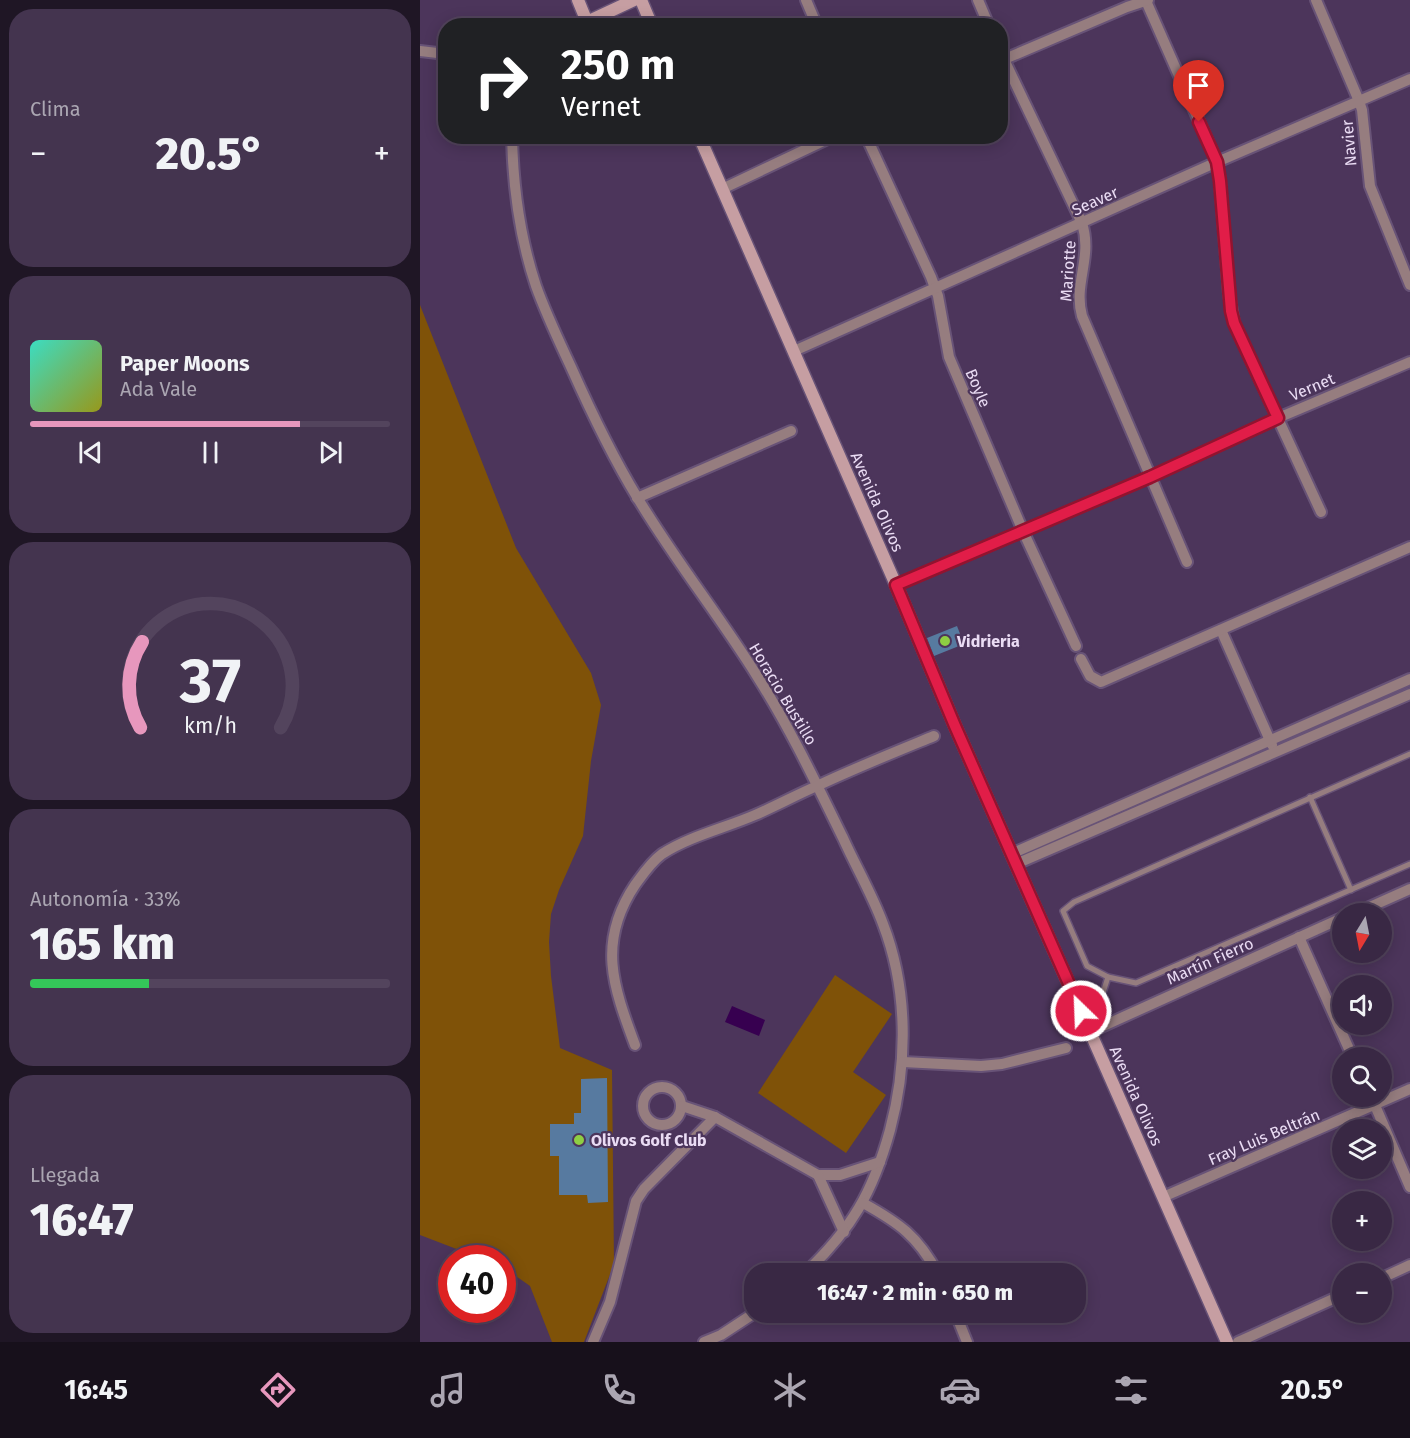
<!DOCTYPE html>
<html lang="es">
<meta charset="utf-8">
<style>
:root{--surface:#392844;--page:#44344f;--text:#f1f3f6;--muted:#aba6b2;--line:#53445d;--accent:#e797bd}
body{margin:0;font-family:"Fira Sans",sans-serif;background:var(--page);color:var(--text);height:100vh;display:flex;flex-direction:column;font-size:22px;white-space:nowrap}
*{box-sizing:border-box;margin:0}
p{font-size:20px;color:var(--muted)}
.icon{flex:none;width:33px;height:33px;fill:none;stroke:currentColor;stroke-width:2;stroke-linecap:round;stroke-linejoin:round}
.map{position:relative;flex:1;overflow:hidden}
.panel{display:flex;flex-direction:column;gap:9px;padding:9px;background:#1f1625;width:420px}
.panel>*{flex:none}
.guide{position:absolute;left:18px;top:18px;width:570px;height:126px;border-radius:24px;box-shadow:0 3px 15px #0003,0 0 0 2px var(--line);background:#202124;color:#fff;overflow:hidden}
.needle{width:39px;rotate:190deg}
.buttons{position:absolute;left:912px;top:903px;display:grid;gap:12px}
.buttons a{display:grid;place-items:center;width:60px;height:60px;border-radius:50%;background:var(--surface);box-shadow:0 3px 15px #0003,0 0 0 2px var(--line);font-size:30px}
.speed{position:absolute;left:18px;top:1245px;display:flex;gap:12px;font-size:30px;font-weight:700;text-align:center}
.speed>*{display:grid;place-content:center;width:78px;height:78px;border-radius:50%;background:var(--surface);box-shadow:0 3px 15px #0003,0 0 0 2px var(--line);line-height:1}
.speed .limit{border:9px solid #d22;background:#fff;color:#111}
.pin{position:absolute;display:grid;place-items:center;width:51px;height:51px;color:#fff;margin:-62px -26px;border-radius:50% 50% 50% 0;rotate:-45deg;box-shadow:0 0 6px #0007}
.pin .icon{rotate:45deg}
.me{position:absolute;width:66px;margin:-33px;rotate:336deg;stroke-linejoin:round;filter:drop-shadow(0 0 4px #0008)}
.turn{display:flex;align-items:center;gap:21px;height:126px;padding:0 24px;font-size:27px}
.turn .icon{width:78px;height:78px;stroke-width:2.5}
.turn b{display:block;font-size:42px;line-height:51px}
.big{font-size:45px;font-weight:800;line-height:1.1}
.panel .card{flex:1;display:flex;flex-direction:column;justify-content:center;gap:9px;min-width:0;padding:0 21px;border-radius:24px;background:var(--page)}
.panel .dial{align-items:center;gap:0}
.dial svg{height:156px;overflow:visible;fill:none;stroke:var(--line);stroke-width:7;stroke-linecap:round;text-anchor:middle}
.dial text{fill:var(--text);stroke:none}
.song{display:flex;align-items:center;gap:18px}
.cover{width:72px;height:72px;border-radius:9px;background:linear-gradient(135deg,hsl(170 70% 55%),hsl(60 70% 35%))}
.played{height:6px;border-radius:3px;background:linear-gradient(90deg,var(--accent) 75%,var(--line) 75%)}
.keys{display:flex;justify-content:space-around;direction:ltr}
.heat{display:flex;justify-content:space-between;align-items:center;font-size:33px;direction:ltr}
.charge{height:9px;border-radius:4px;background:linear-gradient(90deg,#34c759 33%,var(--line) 0)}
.trip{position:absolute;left:324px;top:1263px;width:342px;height:60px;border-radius:24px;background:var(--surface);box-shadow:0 3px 15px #0003,0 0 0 2px var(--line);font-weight:800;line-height:60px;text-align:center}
.tabs{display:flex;height:96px;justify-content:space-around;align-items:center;background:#17101b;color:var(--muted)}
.tabs .icon{width:42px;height:42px}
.tabs .current{color:var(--accent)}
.tabs b{font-size:27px;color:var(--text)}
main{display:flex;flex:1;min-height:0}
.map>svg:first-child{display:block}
.green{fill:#7f5208}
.water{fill:#370050}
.building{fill:#577aa0}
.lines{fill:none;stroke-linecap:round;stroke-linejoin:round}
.lane-casing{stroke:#685377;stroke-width:8}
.street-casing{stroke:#685377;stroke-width:14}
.secondary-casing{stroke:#685377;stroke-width:15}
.lane{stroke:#967d7f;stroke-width:5}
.street{stroke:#967d7f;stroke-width:10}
.secondary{stroke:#c69ea2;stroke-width:12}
.route-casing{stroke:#92132f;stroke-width:15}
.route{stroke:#e11d48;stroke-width:10}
.poi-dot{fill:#8ece43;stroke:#4c355b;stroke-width:2}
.labels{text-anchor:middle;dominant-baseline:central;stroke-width:4.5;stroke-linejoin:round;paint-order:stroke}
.street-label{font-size:16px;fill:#eadcf4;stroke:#4c355b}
.poi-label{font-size:16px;font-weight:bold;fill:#eadcf4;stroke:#4c355b;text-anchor:start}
</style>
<main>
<section class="panel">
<div class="card"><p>Clima</p>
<div class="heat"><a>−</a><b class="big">20.5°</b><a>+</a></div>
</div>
<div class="card">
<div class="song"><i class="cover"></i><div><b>Paper Moons</b><p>Ada Vale</p></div></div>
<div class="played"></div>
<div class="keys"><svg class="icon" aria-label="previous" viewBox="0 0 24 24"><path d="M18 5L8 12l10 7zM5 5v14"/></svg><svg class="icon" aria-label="pause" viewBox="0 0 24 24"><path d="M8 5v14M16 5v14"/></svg><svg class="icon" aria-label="next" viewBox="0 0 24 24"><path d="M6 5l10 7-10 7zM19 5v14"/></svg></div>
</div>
<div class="card dial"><svg viewBox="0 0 100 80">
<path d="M14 69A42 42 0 1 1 86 69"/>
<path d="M14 69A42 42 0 0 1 15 25" stroke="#e797bd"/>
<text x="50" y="56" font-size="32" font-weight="700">37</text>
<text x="50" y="72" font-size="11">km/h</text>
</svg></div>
<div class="card"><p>Autonomía · 33%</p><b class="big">165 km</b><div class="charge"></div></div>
<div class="card"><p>Llegada</p><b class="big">16:47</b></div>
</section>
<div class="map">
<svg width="990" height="1342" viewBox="0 0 990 1342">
<rect width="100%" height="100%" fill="#4c355b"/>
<!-- green -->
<g class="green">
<path d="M0 305 96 548 171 673 181 705 171 761 163 836 139 890 131 914 129 942 131 976 140 1048 192 1070 194 1264 164 1342H132L110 1286 83 1267 82 1258H60L0 1235Z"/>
<path d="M415 975 472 1014 433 1072 466 1095 426 1153 338 1093Z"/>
</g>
<!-- water -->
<path class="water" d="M312 1006 345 1020 339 1036 305 1022Z"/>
<!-- building -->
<g class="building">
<path d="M537 626 544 644 514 656 507 638Z"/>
<path d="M187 1078 188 1202 168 1203 167 1195H139V1156H130V1124H154V1113H161V1079Z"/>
</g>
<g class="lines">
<!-- lane casing -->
<g class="lane-casing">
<g id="lane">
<path d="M990 754 654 902 643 911 667 966 688 977 716 983 990 864"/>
<path d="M890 797 931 890"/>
<path d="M671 1030 688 977"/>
</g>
</g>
<!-- street casing -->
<g class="street-casing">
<g id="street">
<path d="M386 0 397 26"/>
<path d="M558 0 569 26"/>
<path d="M896 0 939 101 942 110 950 186 990 285"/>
<path d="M726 1 797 162 800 181 809 294 814 323 901 512"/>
<path d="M0 51 26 54"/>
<path d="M580 51 662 223C673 258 653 283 662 316L767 562"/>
<path d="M580 61 707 7 728 0"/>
<path d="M92 136C93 187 100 238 116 286 126 314 139 341 151 367 171 412 192 456 217 497 254 559 299 615 337 676 370 728 396 783 423 838 436 867 452 894 463 924 488 989 488 1063 470 1130 453 1192 432 1229 384 1274"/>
<path d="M446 136 511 277 518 296 529 357 603 531 656 646"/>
<path d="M302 189 414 136"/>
<path d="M374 351 797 162 990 79"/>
<path d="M217 498 371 431"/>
<path d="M476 585 730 477 858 418 990 362"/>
<path d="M801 630 852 745"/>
<path d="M661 659 670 676 681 682 990 547"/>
<path d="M591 854 990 679"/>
<path d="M596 864 990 694"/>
<path d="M934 914 990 889"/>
<path d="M879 937 933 1058"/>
<path d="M670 1032 922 918"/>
<path d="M215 1045C193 986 177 942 215 885 223 874 231 862 242 854 270 836 305 828 335 815 356 806 376 795 397 786 435 768 475 752 514 736"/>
<path d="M483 1062 561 1066 582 1064 646 1048"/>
<circle cx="242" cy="1106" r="19"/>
<path d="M951 1096 990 1187"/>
<path d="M262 1106 295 1117 398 1175H420L460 1162"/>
<path d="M398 1175 424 1232"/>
<path d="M743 1197 990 1089"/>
<path d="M443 1203C479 1223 498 1236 518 1274"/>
<path d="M962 1278 990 1265"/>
<path d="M535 1312 547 1342"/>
<path d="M173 1342 190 1302 216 1201 224 1189 295 1117"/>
<path d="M284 1342 301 1335 336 1312"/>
<path d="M818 1342 922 1295"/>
</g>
</g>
<!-- secondary casing -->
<g class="secondary-casing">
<g id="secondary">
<path d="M158 0 167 22 214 0"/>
<path d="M221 0 232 26"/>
<path d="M279 136 476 585 535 726 807 1342"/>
</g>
</g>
<!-- lane -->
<use href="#lane" class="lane"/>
<!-- street -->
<use href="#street" class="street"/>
<!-- secondary -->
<use href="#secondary" class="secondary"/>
</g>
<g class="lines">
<!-- route casing -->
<g class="route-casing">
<path id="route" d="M661 1011 535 726 476 585 730 477 858 418 814 323 811 311 800 181 797 162 779 122"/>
</g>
<!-- route -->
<use href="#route" class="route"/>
</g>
<!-- markers -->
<g class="poi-dot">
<circle cx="525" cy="641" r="6"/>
<circle cx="159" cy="1140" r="6"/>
</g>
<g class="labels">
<!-- street labels -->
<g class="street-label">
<text transform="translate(929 143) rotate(-95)">Navier</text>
<text transform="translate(675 201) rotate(-24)">Seaver</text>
<text transform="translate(648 271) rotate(-86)">Mariotte</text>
<text transform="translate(892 387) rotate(-23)">Vernet</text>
<text transform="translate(558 388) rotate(67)">Boyle</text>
<text transform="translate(457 502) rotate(66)">Avenida Olivos</text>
<text transform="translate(363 694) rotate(59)">Horacio Bustillo</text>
<text transform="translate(790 961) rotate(-24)">Martín Fierro</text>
<text transform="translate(716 1096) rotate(66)">Avenida Olivos</text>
<text transform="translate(844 1137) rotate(-23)">Fray Luis Beltrán</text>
</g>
<!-- poi labels -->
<g class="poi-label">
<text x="537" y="641">Vidrieria</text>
<text x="171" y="1140">Olivos Golf Club</text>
</g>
</g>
</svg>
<div class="buttons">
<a><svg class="needle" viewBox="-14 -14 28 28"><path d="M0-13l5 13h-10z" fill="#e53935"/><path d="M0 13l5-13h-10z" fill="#aba6b2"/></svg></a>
<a><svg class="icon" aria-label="sound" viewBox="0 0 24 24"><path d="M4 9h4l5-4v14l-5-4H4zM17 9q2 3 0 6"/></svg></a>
<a><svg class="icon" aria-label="search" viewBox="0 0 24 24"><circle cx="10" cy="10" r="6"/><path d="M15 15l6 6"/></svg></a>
<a><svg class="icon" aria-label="layers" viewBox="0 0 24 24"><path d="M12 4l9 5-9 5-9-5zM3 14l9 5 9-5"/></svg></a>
<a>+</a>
<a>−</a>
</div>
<div class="speed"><div class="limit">40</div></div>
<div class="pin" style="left:779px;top:122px;background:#d93025"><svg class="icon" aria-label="arrive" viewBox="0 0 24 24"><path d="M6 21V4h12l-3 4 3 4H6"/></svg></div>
<svg class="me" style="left:661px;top:1011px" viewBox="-20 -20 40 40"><circle r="17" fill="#e11d48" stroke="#fff" stroke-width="3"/><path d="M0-11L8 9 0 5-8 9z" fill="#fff"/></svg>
<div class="trip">16:47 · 2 min · 650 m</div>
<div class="guide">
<div class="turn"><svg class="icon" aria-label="right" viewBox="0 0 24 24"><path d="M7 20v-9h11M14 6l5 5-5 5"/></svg><div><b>250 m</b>Vernet</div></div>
</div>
</div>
</main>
<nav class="tabs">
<b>16:45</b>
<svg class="icon current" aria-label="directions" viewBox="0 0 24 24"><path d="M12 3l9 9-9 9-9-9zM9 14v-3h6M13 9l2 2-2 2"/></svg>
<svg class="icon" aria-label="music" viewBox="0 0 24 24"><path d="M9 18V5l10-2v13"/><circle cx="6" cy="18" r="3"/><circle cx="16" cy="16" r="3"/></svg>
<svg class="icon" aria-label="phone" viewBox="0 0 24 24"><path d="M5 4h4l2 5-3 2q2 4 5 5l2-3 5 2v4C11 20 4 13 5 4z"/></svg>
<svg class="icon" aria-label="climate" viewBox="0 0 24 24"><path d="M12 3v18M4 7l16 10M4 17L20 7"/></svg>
<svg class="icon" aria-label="car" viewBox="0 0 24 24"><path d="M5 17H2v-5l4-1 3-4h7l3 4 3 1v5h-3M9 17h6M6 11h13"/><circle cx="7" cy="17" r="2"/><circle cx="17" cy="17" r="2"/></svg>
<svg class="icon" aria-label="filters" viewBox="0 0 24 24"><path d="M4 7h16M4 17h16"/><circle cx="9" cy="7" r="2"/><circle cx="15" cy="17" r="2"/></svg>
<b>20.5°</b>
</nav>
